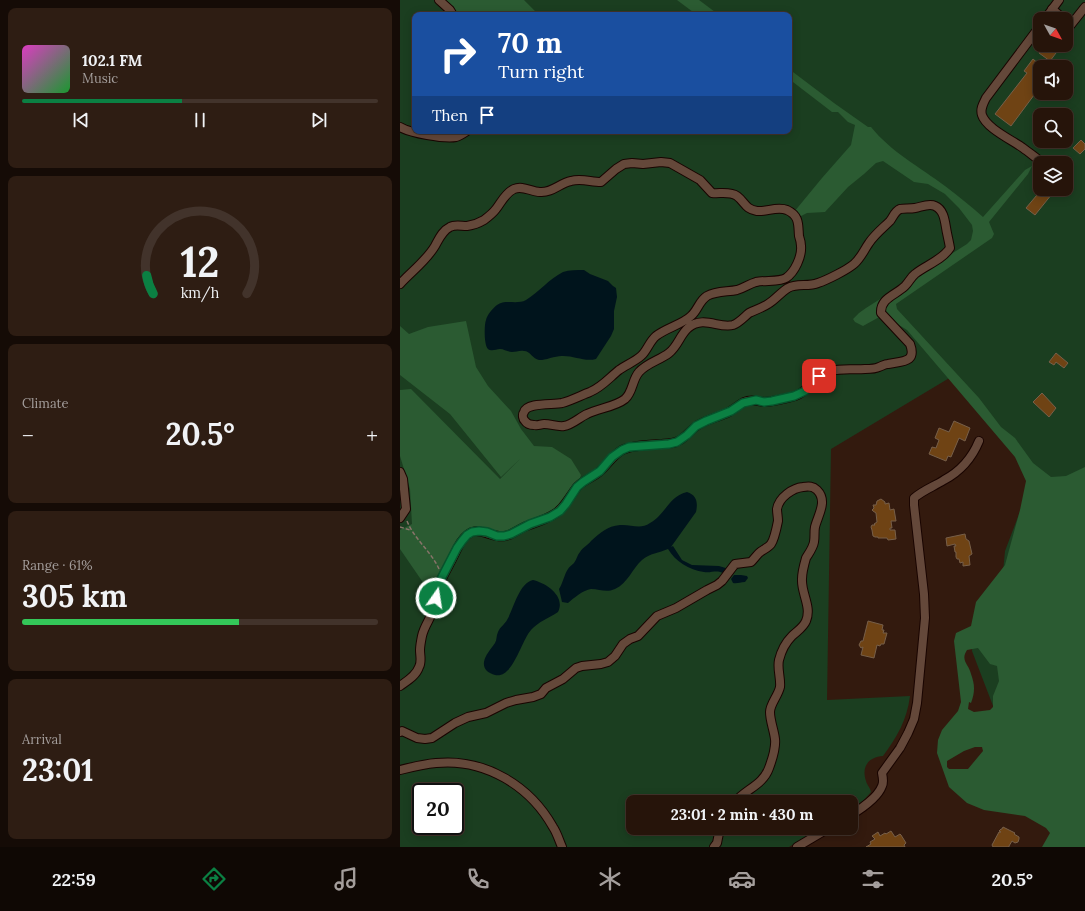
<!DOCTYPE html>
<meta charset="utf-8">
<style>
:root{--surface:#26140a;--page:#2e1d13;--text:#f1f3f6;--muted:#a49e9c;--line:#42332b;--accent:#0b8043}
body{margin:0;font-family:Lora,serif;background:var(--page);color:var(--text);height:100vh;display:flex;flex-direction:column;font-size:15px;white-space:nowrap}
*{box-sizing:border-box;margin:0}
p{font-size:13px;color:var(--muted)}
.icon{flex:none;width:22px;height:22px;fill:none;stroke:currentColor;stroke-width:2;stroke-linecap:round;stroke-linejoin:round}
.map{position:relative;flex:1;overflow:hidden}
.details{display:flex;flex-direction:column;gap:8px;padding:8px;background:#150b06;width:400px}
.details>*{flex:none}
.banner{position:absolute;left:12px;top:12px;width:380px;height:122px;border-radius:8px;box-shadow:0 2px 10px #0003,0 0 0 1px var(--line);background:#1a4fa0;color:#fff;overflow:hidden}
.needle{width:26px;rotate:130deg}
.buttons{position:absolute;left:633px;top:12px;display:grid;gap:8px}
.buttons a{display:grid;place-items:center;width:40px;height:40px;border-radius:8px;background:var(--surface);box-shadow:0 2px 10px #0003,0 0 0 1px var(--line);font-size:20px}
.speed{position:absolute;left:12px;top:783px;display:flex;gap:8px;font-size:20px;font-weight:700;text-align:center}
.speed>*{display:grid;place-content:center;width:52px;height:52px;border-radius:50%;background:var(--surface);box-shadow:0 2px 10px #0003,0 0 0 1px var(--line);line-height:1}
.speed .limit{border:2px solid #111;border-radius:6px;background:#fff;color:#111}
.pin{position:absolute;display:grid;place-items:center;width:34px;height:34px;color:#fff;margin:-17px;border-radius:8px;box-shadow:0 2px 6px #0006}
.me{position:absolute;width:44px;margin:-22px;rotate:13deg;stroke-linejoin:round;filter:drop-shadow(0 0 3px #0008)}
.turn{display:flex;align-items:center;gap:14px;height:84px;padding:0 20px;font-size:18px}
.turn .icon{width:52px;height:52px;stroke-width:2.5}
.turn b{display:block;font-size:28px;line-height:34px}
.then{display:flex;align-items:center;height:38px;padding:0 20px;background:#0003;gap:8px;font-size:15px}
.big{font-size:30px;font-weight:700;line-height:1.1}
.details .tile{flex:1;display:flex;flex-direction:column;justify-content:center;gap:6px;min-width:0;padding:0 14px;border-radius:8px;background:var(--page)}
.details .dial{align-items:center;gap:0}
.dial svg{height:104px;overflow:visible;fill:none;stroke:var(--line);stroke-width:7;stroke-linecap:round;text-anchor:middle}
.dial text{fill:var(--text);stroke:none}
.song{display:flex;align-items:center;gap:12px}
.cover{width:48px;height:48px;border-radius:6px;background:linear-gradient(135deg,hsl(310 70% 55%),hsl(130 70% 35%))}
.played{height:4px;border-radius:2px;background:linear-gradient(90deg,var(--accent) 45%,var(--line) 45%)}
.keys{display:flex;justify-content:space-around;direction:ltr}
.heat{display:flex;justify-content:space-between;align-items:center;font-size:22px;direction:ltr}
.charge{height:6px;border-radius:3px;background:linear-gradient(90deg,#34c759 61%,var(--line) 0)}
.trip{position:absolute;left:226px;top:795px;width:232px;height:40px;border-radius:8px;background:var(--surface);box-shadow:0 2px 10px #0003,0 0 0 1px var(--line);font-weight:700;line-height:40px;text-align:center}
.tabs{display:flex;height:64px;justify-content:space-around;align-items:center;background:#0f0804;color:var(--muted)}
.tabs .icon{width:28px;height:28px}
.tabs .on{color:var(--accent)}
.tabs b{font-size:18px;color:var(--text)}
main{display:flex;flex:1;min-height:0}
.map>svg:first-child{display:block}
.green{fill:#1b3e20;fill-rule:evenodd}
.forest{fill:#2b5b32;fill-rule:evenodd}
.water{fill:#00141c}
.building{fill:#6f4314;stroke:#775f49}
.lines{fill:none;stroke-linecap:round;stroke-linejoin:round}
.minor-casing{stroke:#190400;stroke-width:10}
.path{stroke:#887369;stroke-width:1.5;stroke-dasharray:4 2;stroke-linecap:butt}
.minor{stroke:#64483a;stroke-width:8}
.route-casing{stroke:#07532c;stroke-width:10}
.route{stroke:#0b8043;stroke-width:7}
</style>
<main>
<section class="details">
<div class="tile">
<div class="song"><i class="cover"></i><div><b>102.1 FM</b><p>Music</p></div></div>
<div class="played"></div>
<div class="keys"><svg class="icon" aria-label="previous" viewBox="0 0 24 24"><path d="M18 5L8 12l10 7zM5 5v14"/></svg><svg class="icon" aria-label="pause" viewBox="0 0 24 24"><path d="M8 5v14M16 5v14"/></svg><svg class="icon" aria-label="next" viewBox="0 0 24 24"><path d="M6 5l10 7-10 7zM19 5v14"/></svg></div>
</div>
<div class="tile dial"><svg viewBox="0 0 100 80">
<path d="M14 69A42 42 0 1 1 86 69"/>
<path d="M14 69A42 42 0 0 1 9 55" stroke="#0b8043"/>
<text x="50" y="56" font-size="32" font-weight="700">12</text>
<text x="50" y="72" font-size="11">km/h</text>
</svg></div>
<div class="tile"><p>Climate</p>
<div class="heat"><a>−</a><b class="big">20.5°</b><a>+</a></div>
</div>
<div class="tile"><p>Range · 61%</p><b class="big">305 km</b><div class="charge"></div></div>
<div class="tile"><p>Arrival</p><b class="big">23:01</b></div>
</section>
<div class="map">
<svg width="685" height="847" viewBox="0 0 685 847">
<rect width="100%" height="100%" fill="#331a0e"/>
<!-- green -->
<path class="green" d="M0 0H685V847L621 779 572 651 574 613 603 572 605 551 630 485 637 472 551 377 431 449 427 700 510 696C507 720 497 737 483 756 469 757 461 766 466 781 467 785 470 787 471 792L463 801 451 811V802H233V828H421L389 847H0ZM15 15H389V131H15ZM640 19H666V45H640ZM640 67H666V93H640ZM640 115H666V141H640ZM640 163H666V189H640ZM21 792H55V826H21Z"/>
<!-- forest -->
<g class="forest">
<path d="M41 0H124L139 15H57L55 11Z"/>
<path d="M277 0H299L319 15H297Z"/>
<path d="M389 69 434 103 468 127H471C491 152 520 167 545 186 558 196 571 206 583 217L625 170 632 166 628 174 589 222 594 234 592 238 496 304 497 309 579 398 601 427 615 438 633 463 651 477 666 476 685 467V847H642L650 833 646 828 625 816 584 810 567 803 549 787 537 753 538 740 542 730 558 711 561 702 554 641 556 633 571 626 576 602 605 565 620 510 626 481 615 457 507 330 483 315 463 326 455 322 453 319 459 313 466 308 567 244 571 240 573 231 572 225 559 208 545 194 528 184 514 182 483 161 476 163 464 174 448 187 425 212 407 213 399 217 394 212 422 178 451 145 455 125 448 122 438 112H432L389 79ZM578 648 590 664 597 666 599 681 593 696V707L590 710 574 712 568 709 569 702 571 703C575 692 575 685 571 674 569 664 560 661 567 650ZM575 747H582L583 751 568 769H549L547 767V761L564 751Z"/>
<path d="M66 321 76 367 88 386 111 411 121 429 134 446 152 447 171 459 181 475 179 482 158 511 105 534 65 535 33 597 0 549V530L12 524 10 489 0 456V390L11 389 100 479 120 459 101 477 50 414 0 375V326L9 334 28 327Z"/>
</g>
<!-- water -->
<g class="water">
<path d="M184 270 190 274 208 281 213 286 216 288 217 297 214 311V329L211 336 196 359C185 362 175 356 163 356 157 355 143 361 139 360 133 359 130 351 124 351 120 350 116 352 112 352 108 352 104 349 100 349 96 349 92 352 88 349 84 346 84 325 86 320 87 315 93 308 97 305 105 299 117 305 126 300 139 292 149 279 163 272 169 270 177 270 184 270Z"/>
<path d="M287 492C297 495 298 503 296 512L271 547 273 546 282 560 292 565 319 566 329 569 325 574C316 569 313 573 304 572 289 570 275 561 268 549 259 553 250 553 242 560 232 569 228 583 215 589 206 593 200 589 191 589 183 590 174 598 168 603L162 602 159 589C163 583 164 575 168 569 169 567 172 565 174 563 177 559 177 555 180 552 183 547 188 545 191 541 200 533 207 526 220 525 231 524 240 530 250 523 266 514 268 497 287 492Z"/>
<path d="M334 575H341L347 576 348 578 345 582C340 582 337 584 333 583L331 579Z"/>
<path d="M133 580C146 583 166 596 158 612 149 618 138 622 131 630 121 641 113 679 95 675 88 673 83 669 84 662 85 655 91 649 95 643 97 640 96 636 98 632 100 627 105 624 107 620 114 608 119 583 133 580Z"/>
</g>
<!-- building -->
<g class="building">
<path d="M645 45H662L650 61 639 53Z"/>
<path d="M633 59 640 65 633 74 640 80V87L611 126 595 114 627 73 624 71Z"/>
<path d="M681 140 685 144V149L680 154 673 148Z"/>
<path d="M642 189H656L635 215 626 208Z"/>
<path d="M656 353 668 363 664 368 656 362 654 365 649 362Z"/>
<path d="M642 393 656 408 649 417 633 402Z"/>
<path d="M554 421 570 428 565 441 559 438 551 457 548 456 546 461 529 454 532 447 536 448 539 440 535 438 539 428 549 432Z"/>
<path d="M481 499 485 502V504L489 503 490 510 494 509 496 521H491L492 528H490V530H495L496 539 488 540 487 538H478V537H475L473 536 472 530 471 527 472 525H475L474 524 477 522 476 513 473 511 472 510 474 508 473 505H476L477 501Z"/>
<path d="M565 534 566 539 569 541 572 554 569 556 570 565 563 566V562L560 563 559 559H557L556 557V552H555L554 546H556L555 544 547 546 546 538Z"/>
<path d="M468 621 483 625 482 630H484L483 633H487L484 644H481L480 646 477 645 474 658 461 655 463 647 461 648 459 645 461 641H463Z"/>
<path d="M603 827 615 833 614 834 619 837V839L618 842 615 843 612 841 609 846V847H593L592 845 599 832H601L599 831 601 829H602Z"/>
<path d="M491 831 495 837 500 834 501 835 506 843 504 845 505 847H466L471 844 470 842 475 839 472 836 478 832 480 836 485 833 486 834Z"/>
</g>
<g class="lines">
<!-- minor casing -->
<g class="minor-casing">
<g id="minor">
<path d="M39 0 50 10 53 15"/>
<path d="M652 9 664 19"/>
<path d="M645 19 659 0"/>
<path d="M640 26 586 98C583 104 580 109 582 115 586 128 612 140 623 148 630 153 636 158 643 163"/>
<path d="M666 31 685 7"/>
<path d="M0 127C10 133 44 139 56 137 60 136 64 133 67 131"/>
<path d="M0 284C12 271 26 261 35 246 39 239 42 231 50 227 55 224 61 226 67 226 74 225 79 223 84 220 88 217 93 213 96 209 101 203 105 193 114 189 123 185 131 192 140 192 152 193 160 183 171 181 181 178 191 182 201 182L216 169 224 164 232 163 243 164 261 162 270 163 300 180 312 193C319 194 330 191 337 196 345 202 345 209 357 211 367 212 377 206 387 210 400 216 398 225 399 236 400 239 401 243 401 246 402 256 395 272 386 278 380 282 365 280 356 282 349 284 344 288 337 290 327 292 316 291 307 296 299 301 298 310 291 316 283 324 266 328 256 336 249 342 247 351 241 356 234 362 226 365 219 370 209 378 202 387 190 392 182 395 170 401 162 403 153 405 127 402 124 412 122 415 123 419 125 421 127 424 130 425 134 425 138 426 141 424 144 424 151 424 158 427 164 426 172 425 180 417 187 414 199 408 215 407 225 399 233 392 232 380 239 372 247 363 260 360 269 353 278 346 280 335 288 328 304 315 319 329 333 325 339 323 344 317 349 313 355 310 362 308 368 304 375 300 380 293 388 288 397 283 408 287 418 283 427 280 447 270 454 264 461 258 464 250 469 243 475 234 483 228 490 221 493 217 495 211 500 209 504 208 510 209 515 208 521 207 529 203 535 206 545 210 545 224 547 233 548 238 549 242 550 248 541 261 526 265 515 274 511 277 509 282 505 286 496 295 480 298 481 313L510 344C517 363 502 361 488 364 485 364 482 366 479 367 475 369 469 369 465 369 454 370 441 368 431 371 413 376 410 391 395 396 388 398 370 402 364 402 357 401 351 399 344 402 339 405 334 409 329 412 319 417 308 419 298 425 290 430 285 439 276 442 271 444 267 443 262 444 252 444 230 446 222 450 212 456 207 465 199 472 192 478 183 480 177 487 168 499 163 511 149 517 141 521 132 524 124 527 117 530 112 535 105 536 88 539 76 520 61 542 57 548 54 556 50 563 46 571 41 579 38 588 36 594 36 601 34 608 31 618 24 626 22 636 21 641 20 646 20 650 20 656 22 662 19 667 16 676 7 681 0 686"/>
<path d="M0 472 3 479 6 509 0 518"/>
<path d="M0 732 2 731 17 738 25 739 32 738 55 723 68 717 86 713 106 703 116 700 133 697 141 694 146 688 163 679 176 668 182 666 201 664 208 662 215 656 223 644 230 639 238 636 257 616 276 608 307 590 317 585 322 581 335 564 351 562C354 559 356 556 359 553 362 550 368 548 371 544 374 540 377 526 378 521 378 517 377 513 377 509 379 497 393 488 403 487 409 486 413 486 417 490 428 501 418 515 415 527 414 532 415 537 414 542 413 548 409 553 406 558 404 565 402 573 402 579 401 593 412 607 406 621 403 628 397 631 392 636 386 642 381 652 379 660 377 669 381 678 380 687 378 696 370 704 370 712 370 721 374 730 375 739 376 748 372 760 369 768 363 785 346 789 335 802"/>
<path d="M0 770C12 767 24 764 36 763 85 758 130 786 153 827 157 833 159 840 162 847"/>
<path d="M451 815C461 809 478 797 482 786 484 782 483 778 482 773L500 748 508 733 514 719 517 703 525 618 524 594 514 505V498C525 489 533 487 544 480 561 471 572 458 579 441"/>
<path d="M314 847 317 843 320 828"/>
<path d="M397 847 429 828"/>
</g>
</g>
<!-- path -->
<g class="path">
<path d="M7 521C14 539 31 551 39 569"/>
<path d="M0 527 10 530"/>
</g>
<!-- minor -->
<use href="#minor" class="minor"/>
</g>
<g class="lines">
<!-- route casing -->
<g class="route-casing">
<path id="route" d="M36 598 37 590 41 579 57 548 62 541 67 535 72 532 79 531 87 532 97 536H104L111 534 130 524 150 517 160 511 166 504 177 487 183 482 200 471 212 457 222 450 229 447 269 444 277 442 287 435 296 426 306 421 331 411 343 403 356 400 364 402 372 401 394 396 405 391 412 382 419 376"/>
</g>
<!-- route -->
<use href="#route" class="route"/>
</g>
</svg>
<div class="buttons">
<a><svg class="needle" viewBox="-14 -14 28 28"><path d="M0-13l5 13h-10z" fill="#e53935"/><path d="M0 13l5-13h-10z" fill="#a49e9c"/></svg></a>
<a><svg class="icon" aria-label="sound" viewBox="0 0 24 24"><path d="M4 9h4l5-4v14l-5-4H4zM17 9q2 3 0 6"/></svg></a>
<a><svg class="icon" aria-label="search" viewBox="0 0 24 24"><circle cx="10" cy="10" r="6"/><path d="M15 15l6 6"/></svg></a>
<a><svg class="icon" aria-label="layers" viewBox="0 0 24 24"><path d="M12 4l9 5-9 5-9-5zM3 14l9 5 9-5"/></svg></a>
</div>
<div class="speed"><div class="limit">20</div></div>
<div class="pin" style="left:419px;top:376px;background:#d93025"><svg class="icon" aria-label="arrive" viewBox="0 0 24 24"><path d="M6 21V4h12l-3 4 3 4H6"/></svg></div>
<svg class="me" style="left:36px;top:598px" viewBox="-20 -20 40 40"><circle r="17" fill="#0b8043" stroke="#fff" stroke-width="3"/><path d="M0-11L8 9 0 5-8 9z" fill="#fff"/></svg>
<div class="trip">23:01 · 2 min · 430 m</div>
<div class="banner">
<div class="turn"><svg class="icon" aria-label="right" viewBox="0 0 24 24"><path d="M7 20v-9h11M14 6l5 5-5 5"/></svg><div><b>70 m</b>Turn right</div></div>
<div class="then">Then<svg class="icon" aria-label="arrive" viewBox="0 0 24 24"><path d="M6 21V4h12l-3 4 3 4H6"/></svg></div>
</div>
</div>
</main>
<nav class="tabs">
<b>22:59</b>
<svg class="icon on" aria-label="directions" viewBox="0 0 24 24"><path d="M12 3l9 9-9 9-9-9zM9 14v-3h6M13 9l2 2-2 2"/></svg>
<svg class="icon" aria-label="music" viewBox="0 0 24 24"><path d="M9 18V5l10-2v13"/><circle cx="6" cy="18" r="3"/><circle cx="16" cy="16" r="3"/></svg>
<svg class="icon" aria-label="phone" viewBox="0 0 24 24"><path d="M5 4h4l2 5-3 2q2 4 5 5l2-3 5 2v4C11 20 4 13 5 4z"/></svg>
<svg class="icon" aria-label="climate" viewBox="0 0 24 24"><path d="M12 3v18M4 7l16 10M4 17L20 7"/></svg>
<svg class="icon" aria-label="car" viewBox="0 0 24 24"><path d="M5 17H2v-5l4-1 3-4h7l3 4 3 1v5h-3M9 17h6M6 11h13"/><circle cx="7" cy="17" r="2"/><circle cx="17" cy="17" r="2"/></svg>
<svg class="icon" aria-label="filters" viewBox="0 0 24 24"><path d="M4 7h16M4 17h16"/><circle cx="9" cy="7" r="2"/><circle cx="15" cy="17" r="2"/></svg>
<b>20.5°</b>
</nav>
